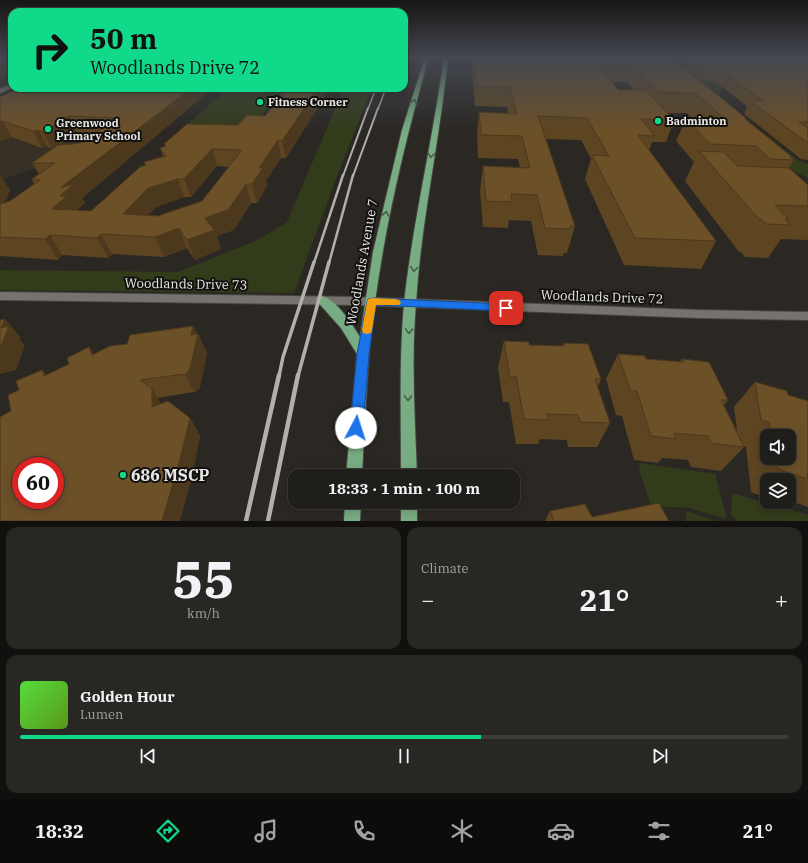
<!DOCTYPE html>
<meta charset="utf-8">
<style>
:root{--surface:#201e1b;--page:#282724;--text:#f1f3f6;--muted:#a2a2a3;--line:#3d3c3a;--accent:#11d98a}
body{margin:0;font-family:"IBM Plex Serif",serif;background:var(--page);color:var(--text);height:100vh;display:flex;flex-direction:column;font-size:15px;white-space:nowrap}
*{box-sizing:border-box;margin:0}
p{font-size:13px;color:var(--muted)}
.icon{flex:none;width:22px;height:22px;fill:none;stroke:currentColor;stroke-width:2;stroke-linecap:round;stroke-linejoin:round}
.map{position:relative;height:521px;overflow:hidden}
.side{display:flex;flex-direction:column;gap:6px;padding:6px;background:#12100f;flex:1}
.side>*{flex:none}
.hud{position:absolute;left:8px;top:8px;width:400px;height:84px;border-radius:12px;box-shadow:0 2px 10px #0003,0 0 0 1px var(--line);background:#11d98a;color:#111;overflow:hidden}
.controls{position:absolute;left:760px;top:429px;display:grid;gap:8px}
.controls a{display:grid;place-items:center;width:36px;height:36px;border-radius:8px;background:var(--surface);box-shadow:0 2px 10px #0003,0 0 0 1px var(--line);font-size:20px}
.speed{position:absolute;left:12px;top:457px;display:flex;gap:8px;font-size:20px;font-weight:700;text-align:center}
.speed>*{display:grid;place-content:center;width:52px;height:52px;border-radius:50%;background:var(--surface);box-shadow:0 2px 10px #0003,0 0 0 1px var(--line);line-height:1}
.speed .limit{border:6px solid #d22;background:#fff;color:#111}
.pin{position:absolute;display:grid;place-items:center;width:34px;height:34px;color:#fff;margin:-17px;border-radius:8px;box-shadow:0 2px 6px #0006}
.me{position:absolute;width:44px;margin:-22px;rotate:5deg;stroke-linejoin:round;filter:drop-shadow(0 0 3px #0008)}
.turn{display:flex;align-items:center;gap:14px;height:84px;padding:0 16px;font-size:18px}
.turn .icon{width:52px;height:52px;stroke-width:2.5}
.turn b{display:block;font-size:28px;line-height:34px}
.big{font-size:30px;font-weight:700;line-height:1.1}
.side .card{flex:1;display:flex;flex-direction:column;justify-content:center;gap:6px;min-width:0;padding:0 14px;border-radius:12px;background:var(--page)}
.side .dial{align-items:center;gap:0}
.dial b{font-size:52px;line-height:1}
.song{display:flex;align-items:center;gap:12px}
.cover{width:48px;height:48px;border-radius:6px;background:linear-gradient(135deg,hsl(110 70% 55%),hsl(90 70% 35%))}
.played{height:4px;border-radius:2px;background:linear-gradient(90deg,var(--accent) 60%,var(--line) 60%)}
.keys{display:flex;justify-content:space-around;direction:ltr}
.heat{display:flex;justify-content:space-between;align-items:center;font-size:22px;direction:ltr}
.side .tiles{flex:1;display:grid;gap:6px;grid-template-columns:1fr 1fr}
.card:last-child{grid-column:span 2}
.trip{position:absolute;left:288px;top:469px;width:232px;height:40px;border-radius:12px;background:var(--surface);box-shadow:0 2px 10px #0003,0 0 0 1px var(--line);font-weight:700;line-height:40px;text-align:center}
.dock{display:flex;height:64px;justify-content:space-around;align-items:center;background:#0d0c0b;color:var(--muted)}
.dock .icon{width:28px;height:28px}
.dock .on{color:var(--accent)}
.dock b{font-size:18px;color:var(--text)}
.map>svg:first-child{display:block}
.built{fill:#373027}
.green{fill:#323b1a}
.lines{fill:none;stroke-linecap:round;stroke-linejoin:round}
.street-casing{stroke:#474541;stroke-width:2}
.primary-casing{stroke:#474541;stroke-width:2}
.street{fill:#76726d;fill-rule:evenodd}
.primary{fill:#78ac83;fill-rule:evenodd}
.rail-far4{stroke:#b2b0ad;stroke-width:1.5}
.rail-far3{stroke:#b2b0ad;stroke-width:2}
.rail-far2{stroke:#b2b0ad;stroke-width:2.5}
.rail-far1{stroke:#b2b0ad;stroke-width:3.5}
.rail{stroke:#b2b0ad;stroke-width:4.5}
.wall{fill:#5d4522;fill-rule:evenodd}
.shaded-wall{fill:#4c381c}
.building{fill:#6c5028;stroke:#4c381c;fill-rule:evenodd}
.oneway{stroke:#455e49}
.route{fill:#1a73e8;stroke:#114b97}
.slow{fill:#f59e0b}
.poi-dot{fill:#11d98a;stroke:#12110f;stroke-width:1.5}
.labels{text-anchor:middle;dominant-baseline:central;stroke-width:4;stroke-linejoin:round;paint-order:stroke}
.far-poi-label{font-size:11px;font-weight:bold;fill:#eae8e6;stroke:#12110f;text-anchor:start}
.street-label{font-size:13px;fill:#eae8e6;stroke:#12110f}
.near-poi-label{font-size:16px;font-weight:bold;fill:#eae8e6;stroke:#12110f;text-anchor:start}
</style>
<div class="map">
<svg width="808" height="521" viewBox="0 0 808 521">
<rect width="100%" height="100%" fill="#2b2824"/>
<!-- built -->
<path class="built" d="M21 88 149 93 50 161 36 168 0 180V97Z"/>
<!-- green -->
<g class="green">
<path d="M638 57H671L685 59 716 71 724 81 719 97 799 161 808 164V178L763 157 695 90 704 79C691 60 659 59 638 57Z"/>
<path d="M344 88H372L336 179 294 293 0 290V270L178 272 258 240 287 222Z"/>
<path d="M238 91 280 94 245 134 180 131 223 93Z"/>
<path d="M639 463 715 474 727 519 689 508 651 506 640 473Z"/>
<path d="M732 493 808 515V521H738L731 515Z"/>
<path d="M687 511 716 521H685Z"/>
</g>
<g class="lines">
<!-- street casing -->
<g class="street-casing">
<g id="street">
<path d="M12 84V88L0 93V89Z"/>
<path d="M0 292 356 297 699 310 808 312V320L699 318 356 305 0 300Z"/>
</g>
</g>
<!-- primary casing -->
<g class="primary-casing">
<g id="primary">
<path d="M425 57H429C401 154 378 254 369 355 366 395 364 436 362 476H346L357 354 341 328 316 300 318 297 322 296C337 300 352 324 360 337L373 252 402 130Z"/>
<path d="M444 57H448C440 140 421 221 416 303 411 361 415 419 417 476H401C401 418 399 360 404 303 413 220 433 140 444 57Z"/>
<path d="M345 502H361L360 521H344Z"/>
<rect x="401" y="502" width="16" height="19"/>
</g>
</g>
<!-- street -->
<use href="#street" class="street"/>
<!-- primary -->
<use href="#primary" class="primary"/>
<!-- rail-far4 -->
<g class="rail-far4">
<path d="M368 109 376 88"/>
<path d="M378 109 386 88"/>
</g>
<!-- rail-far3 -->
<g class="rail-far3">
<path d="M343 176 368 108"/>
<path d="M353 176 378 108"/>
</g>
<!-- rail-far2 -->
<g class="rail-far2">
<path d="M314 263 343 175"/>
<path d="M329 263 353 175"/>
</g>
<!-- rail-far1 -->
<g class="rail-far1">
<path d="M279 376 283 357 314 262"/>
<path d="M298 376 329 262"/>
</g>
<!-- rail -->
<g class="rail">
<path d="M246 521 279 375"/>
<path d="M268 521 298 375"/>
</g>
</g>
<!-- wall -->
<g class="wall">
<path d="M0 57H12V73L0 79Z"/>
<path d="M472 57H671L747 119V120L792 157 791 158 794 160 789 168 808 185V240L781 239 768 258 745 257 741 252H739L685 181 694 162 676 141 686 119H692L687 113H667L674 120 666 142H652L649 151 716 241 701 269 624 265 585 179 591 159 581 140 546 139 575 226 567 253H564L563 256 538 255 531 221 509 220 508 228 483 227 480 191 483 166 520 168 518 159 478 158 477 134 479 112 508 114 507 107 475 106 472 63ZM612 82H627L634 90H618Z"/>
<path d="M688 57H808V160L801 159 744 114 747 106 714 81 701 80 685 67Z"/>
<path d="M19 88H330L286 158H281L266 181 267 186 257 203H251L234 230 217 236 221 249 195 260 187 248 164 257 112 254 108 258 62 255 58 260 0 256V175L10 190 6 200 2 203 10 201 34 184 32 179 39 174 32 163 73 144 84 142 95 133H77L52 149 47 146 42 148 12 137 0 141V96H2ZM213 88 279 90 280 97H281L265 116 238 125 164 144 165 146 160 148 163 156 144 162 145 165 91 211 77 210 85 203 82 198ZM217 166 229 167 202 201 158 216 148 215 156 207 184 197H191Z"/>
<path d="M193 326 197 334H198L207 353 200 387 198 390 194 392 157 398 161 404 190 418 200 436 191 481 11 411 19 390 42 370 46 375 94 354 127 344Z"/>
<path d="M504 341 529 345 562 346 564 343 601 379 598 387 610 423 597 447H568L567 440 540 439 538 444H516L509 402H503L498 367Z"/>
<path d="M618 354 646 359 680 362 682 359 728 400 724 405 737 431 734 407 755 382 788 395 808 401V507L789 500V480H767V498L751 492 746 447 744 446V447L721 471 691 467 688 460 662 458 658 463 634 460 622 416 616 415 606 379ZM767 436H789V458H767Z"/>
<path d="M550 511 592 517 669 521H545Z"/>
</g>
<!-- shaded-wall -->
<g class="shaded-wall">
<path d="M5 60 12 73 0 79V62Z"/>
<path d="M192 88H213L82 198 85 203 75 211 52 209 60 196V188Z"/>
<path d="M318 88H330L286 158 282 141Z"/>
<path d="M69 116 77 133 52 149 43 132Z"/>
<path d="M2 121 12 137 0 141V122Z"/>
<path d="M38 130 47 146 42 148 33 131Z"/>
<path d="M278 140 281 158 266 181 267 186 257 203 252 184 259 168Z"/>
<path d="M212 149 217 166 191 197 184 179Z"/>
<path d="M0 175 10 190 6 200 0 204Z"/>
<path d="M178 179 184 197 156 207 132 233 123 214 148 188Z"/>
<path d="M246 184 251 203 234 230 217 236 221 249 195 260 187 240 205 218Z"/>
<path d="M179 228 187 248 164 257 155 237Z"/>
<path d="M101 234 112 254 108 258 97 238Z"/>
<path d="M50 235 62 255 58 260 45 239Z"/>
<path d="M5 319 21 338 20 340 25 345 16 370 0 374V349L1 328Z"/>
<path d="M193 326 198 337V334L207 353 200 387 198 390 194 392 185 374Z"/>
<path d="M89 347 103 366 92 355Z"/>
<path d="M152 389 163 407H152Z"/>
<path d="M190 418 200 436 191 481 180 521H162Z"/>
</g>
<!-- building -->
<g class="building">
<path d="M0 57H12V60H5L0 62Z"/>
<path d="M474 57H671L747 119H745L792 157H790L794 160 770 159 756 146 710 144 686 119 726 120 695 93 659 92 633 64 597 63 618 90H646L674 120 641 119 655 136 638 135 716 241 635 238 592 155 609 156 587 118 538 116 575 226H570L571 229 545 228 537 195 511 194 512 202 486 201 483 166 530 168 522 136 481 135 479 112 517 114 510 87 477 86Z"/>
<path d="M691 57H808V122H799L808 128V143L750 101H764L719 69 706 68Z"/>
<path d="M19 88H192L60 188 74 184 60 196H67L52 209 91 211 140 167 146 165 144 162 166 156 160 148 166 146 164 144 187 124 238 125 247 115 265 116 289 88H318L282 141 278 140 259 168H263L252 184H246L228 210 205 218 214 230 187 240 179 228 155 237 101 234 97 238 50 235 45 239 0 237V204L10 201 40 180 32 179 55 163H32L58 145 73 144 84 142 114 118 69 116 43 132 38 130 33 131 2 121 0 122V96H2ZM212 149 242 150 202 201 158 216 123 214 148 188 178 179H184Z"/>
<path d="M699 151 724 152 737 166 789 168 808 185V206L775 205 789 220 785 219 790 225 766 224 761 219H759Z"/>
<path d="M5 319 1 328 9 326 0 349V320Z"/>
<path d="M193 326 191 335 198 334 190 368 188 372 185 374 140 380 152 389V407L168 401 190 418 179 463 162 521H0V417L11 411 8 395 19 390 16 381 42 370 44 376 69 364 67 358 89 347 92 355 110 346 127 344 130 335ZM21 466H55V500H21Z"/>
<path d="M504 341 529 342V345L564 346V343L588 344 601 379H595L610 423 580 422 578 415 547 414 548 420 524 419 516 376 510 377Z"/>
<path d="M618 354 645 356 646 359 684 362 682 359 709 362 728 400H721L744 447 711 443 708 436 674 433 676 439 651 436 637 391 630 390Z"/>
<path d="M755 382 787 391 788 395 808 401V474H807L808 479 778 469 776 458H789V436H772L769 422 761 420Z"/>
<path d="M659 503 669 521H554L550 511 585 504 592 517Z"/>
</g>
<!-- one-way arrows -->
<defs><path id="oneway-chevron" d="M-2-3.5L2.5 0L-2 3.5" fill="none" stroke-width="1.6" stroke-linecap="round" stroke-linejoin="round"/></defs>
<g class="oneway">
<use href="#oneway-chevron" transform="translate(414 102) rotate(-71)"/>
<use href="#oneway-chevron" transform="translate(431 155) rotate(100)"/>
<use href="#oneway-chevron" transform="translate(386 214) rotate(-78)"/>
<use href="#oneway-chevron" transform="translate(414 269) rotate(98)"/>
<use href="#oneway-chevron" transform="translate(409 331) rotate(92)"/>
<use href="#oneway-chevron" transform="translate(408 398) rotate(90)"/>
</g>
<!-- sky -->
<linearGradient id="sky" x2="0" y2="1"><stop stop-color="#181614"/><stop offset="0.44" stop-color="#444850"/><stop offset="1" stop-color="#444850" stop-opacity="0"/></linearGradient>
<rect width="808" height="130" fill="url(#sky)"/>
<!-- route -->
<path class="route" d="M372 298 506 304 509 305 511 308 509 310 506 311 376 305 369 354 363 428 361 433 356 434 352 433 350 428 357 354 367 302 368 299Z"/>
<!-- slow -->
<path class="slow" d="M372 298 395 299 399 300 401 303 399 305H376L372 330 371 333 367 334 363 333 362 330 367 302 368 299Z"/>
<!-- markers -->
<g class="poi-dot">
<circle cx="260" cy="102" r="4"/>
<circle cx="658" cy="121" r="4"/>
<circle cx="48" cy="129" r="4"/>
<circle cx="123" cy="475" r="4"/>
</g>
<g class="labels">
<!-- far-poi labels -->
<g class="far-poi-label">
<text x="268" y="102">Fitness Corner</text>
<text x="666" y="121">Badminton</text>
<text x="56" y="123">Greenwood<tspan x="56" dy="13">Primary School</tspan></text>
</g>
<!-- street labels -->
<g class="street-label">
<text transform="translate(362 262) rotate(-80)">Woodlands Avenue 7</text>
<text transform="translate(186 284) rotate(1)">Woodlands Drive 73</text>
<text transform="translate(602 297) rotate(2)">Woodlands Drive 72</text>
</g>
<!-- near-poi labels -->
<g class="near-poi-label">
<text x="131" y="475">686 MSCP</text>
</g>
</g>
</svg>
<div class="controls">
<a><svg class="icon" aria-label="sound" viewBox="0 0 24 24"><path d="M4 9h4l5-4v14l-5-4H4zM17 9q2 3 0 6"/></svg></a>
<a><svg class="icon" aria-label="layers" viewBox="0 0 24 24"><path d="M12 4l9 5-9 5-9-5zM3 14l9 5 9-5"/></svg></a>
</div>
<div class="speed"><div class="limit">60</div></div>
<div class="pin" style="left:506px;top:308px;background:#d93025"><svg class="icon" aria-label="arrive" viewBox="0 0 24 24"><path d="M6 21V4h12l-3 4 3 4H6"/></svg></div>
<svg class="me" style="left:356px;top:428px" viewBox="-20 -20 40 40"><circle r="19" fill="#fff"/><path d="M0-13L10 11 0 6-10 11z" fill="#1a73e8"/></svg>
<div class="trip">18:33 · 1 min · 100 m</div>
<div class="hud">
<div class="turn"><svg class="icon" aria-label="right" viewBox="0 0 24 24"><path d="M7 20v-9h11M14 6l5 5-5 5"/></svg><div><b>50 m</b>Woodlands Drive 72</div></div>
</div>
</div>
<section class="side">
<div class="tiles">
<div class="card dial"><b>55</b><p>km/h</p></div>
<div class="card"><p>Climate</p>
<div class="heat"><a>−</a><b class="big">21°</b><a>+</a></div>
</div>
<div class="card">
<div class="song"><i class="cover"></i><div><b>Golden Hour</b><p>Lumen</p></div></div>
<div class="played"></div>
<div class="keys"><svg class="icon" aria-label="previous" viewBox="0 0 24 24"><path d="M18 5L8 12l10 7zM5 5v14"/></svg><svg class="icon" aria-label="pause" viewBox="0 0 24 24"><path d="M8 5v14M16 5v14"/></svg><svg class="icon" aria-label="next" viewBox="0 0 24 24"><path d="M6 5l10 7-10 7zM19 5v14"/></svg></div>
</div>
</div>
</section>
<nav class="dock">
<b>18:32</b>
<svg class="icon on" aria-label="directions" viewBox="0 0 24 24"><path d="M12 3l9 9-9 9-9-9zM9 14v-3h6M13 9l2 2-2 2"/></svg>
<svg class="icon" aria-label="music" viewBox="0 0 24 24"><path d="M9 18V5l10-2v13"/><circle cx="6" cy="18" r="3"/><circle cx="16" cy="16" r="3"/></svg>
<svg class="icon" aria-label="phone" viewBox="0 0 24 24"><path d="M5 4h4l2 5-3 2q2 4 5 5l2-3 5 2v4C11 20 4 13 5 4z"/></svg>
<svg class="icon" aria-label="climate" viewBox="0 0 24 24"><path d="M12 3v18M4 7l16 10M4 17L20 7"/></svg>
<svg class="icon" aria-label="car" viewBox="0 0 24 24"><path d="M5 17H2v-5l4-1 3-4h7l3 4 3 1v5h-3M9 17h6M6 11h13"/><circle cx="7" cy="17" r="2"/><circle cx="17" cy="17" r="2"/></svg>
<svg class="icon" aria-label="filters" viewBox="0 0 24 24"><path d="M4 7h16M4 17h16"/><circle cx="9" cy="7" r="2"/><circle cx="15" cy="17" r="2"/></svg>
<b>21°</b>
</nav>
